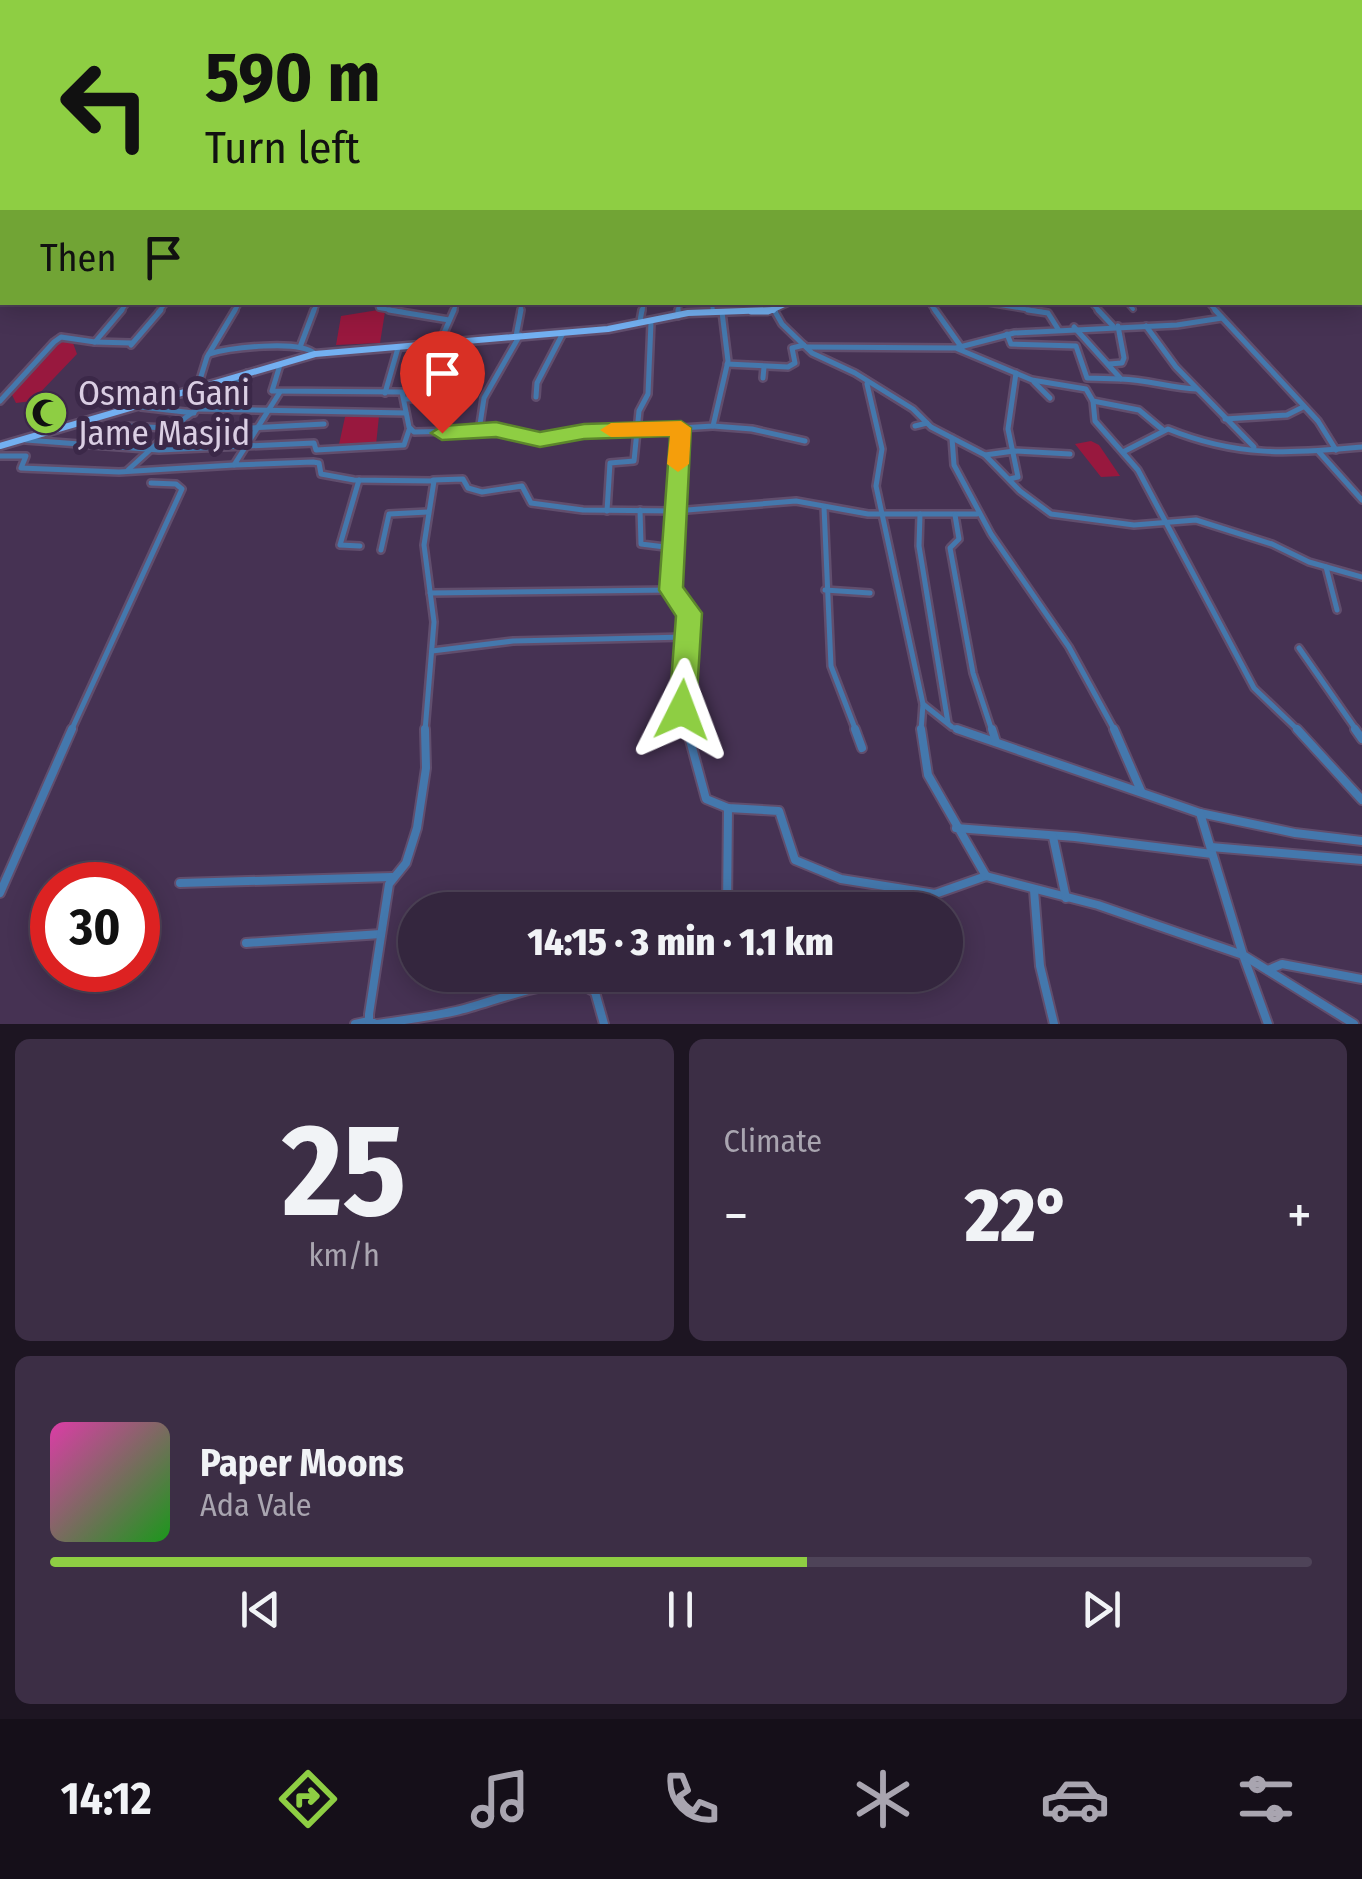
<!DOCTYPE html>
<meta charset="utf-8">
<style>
:root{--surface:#34263e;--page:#3c2e45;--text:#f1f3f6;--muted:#a9a5b0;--line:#4e4358;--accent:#8ece43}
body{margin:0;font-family:"Fira Sans Condensed",sans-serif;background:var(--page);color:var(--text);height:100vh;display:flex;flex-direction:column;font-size:38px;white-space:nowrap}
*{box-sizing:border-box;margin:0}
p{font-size:32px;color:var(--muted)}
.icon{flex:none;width:55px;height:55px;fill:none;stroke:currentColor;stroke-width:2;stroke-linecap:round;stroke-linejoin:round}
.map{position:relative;height:1024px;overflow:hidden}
.sheet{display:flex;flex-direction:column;gap:15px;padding:15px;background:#1d1522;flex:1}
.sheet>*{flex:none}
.top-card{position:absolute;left:0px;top:0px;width:1362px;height:305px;box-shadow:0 5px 25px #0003,0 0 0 2px var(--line);background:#8ece43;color:#111;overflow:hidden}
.speed{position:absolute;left:30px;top:862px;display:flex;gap:20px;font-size:50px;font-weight:700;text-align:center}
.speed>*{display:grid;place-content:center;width:130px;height:130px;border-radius:50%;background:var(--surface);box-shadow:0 5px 25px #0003,0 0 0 2px var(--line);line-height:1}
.speed .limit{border:15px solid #d22;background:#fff;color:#111}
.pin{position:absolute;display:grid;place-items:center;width:85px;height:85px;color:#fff;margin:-102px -42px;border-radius:50% 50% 50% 0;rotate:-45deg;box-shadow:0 0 10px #0007}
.pin .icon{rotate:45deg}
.me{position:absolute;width:110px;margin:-55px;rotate:3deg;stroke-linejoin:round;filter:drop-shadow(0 0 8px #0008)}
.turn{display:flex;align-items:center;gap:35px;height:210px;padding:0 40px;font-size:45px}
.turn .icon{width:130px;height:130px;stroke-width:2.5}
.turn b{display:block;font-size:70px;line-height:85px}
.then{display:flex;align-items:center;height:95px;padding:0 40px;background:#0003;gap:20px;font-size:38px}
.big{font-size:75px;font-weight:800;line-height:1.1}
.sheet .widget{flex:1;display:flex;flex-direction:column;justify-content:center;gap:15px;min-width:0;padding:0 35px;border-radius:15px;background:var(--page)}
.sheet .dial{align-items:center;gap:0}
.dial b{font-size:130px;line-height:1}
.song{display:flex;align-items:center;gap:30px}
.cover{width:120px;height:120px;border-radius:15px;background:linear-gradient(135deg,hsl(320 70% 55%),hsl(120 70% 35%))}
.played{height:10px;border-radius:5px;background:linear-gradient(90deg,var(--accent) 60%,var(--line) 60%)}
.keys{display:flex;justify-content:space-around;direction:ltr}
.heat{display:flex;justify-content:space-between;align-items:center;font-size:55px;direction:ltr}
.sheet .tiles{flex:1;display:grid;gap:15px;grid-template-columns:1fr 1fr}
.widget:last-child{grid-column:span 2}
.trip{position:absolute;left:398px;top:892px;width:565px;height:100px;border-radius:50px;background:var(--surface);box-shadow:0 5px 25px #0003,0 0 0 2px var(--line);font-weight:800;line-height:100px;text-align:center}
.dock{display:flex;height:160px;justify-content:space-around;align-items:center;background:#150f19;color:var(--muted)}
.dock .icon{width:70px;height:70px}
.dock .current{color:var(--accent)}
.dock b{font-size:45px;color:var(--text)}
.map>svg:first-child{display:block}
.water{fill:#98183e}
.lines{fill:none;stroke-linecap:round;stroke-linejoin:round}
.canal{stroke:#98183e;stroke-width:4}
.minor-far2-casing{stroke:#614e6d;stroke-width:8}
.minor-far1-casing{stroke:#614e6d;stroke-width:10}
.minor-casing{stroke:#614e6d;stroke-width:12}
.major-far1-casing{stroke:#614e6d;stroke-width:9}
.major-casing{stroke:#614e6d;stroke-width:11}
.minor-far2{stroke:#4478ad;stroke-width:4}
.minor-far1{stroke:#4478ad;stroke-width:5}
.minor{stroke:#4478ad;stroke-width:8}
.major-far1{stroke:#73b0f1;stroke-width:5}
.major{stroke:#73b0f1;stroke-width:6}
.route{fill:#8ece43;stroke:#5c862c;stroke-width:2.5}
.slow{fill:#f59e0b}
.labels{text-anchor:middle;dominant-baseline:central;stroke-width:10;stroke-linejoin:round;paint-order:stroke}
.poi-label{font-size:35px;fill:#dacee3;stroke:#3b2848;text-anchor:start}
</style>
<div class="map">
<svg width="1362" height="1024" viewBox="0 0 1362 1024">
<rect width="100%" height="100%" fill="#463253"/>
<!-- water -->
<g class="water">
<path d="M378 310 385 312 380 343 336 345 341 316Z"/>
<path d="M60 341 73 343 77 354 32 401 16 403 12 395 16 386Z"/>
<path d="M352 413 379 416 376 445 338 449 345 417Z"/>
<path d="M1091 441 1099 445 1120 476 1101 477 1075 444Z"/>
</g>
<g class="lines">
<!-- canal -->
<path class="canal" d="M1355 302 1362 305"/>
<!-- minor-far2 casing -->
<g class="minor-far2-casing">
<g id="minor-far2">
<path d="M377 302 379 308 404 312"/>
<path d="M712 302 713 312"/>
<path d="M770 302 776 312"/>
<path d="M929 302 936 312"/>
<path d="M982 302 1043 312"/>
<path d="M1091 302 1100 312"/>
<path d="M1127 302 1133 309"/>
<path d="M1208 302 1217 312"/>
<path d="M120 312 128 302"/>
<path d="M158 312 167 302"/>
<path d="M234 312 240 302"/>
<path d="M313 312 318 302"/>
<path d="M453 312 457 302"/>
<path d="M520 312 522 302"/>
<path d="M642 312 644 302"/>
<path d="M678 312 679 302"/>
</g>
</g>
<!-- minor-far1 casing -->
<g class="minor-far1-casing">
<g id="minor-far1">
<path d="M389 310 449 320"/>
<path d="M774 310 782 324 812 353 855 373 913 409 931 427 985 455 1020 491 1051 514 1134 525 1196 520 1272 544 1309 562 1362 577"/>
<path d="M935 310 962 348"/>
<path d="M1028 310 1048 313 1058 329"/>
<path d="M1098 310 1113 326"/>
<path d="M1215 310 1318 421 1336 450"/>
<path d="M678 316V310"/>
<path d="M640 321 642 310"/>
<path d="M1146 326 1176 367 1254 447"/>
<path d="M1074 327 1121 379C1149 380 1170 388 1197 389"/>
<path d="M1007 334 1011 344 1076 346 1087 378 1121 379"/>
<path d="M516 336 521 310"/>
<path d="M95 342 131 343"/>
<path d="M440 342 454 310"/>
<path d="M131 345 161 310"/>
<path d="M300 347 314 310"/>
<path d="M806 347 956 348 1014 333 1177 325 1222 318"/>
<path d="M958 349 1032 380 1086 389 1093 401 1139 410 1163 430"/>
<path d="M209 354C229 348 300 339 315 354"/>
<path d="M727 364 788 367 795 363 792 348 804 345"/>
<path d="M1109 364 1122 363 1124 358 1118 326"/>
<path d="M280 365 272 391 402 392 409 427 414 432 496 430 541 440 584 431 681 428"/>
<path d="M763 378 764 367"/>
<path d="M1034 382 1050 398"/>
<path d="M867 384 882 449 876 486 923 704 921 731"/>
<path d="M198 386 207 357 235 310"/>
<path d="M190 391 218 394"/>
<path d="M280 392 234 465 313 462 319 463 321 474 354 480 434 481 424 545 434 622 425 731"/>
<path d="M385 393 398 348"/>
<path d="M536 397 537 383 563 333"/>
<path d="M406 399 429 398"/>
<path d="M0 401 54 342 61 337 95 342 122 310"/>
<path d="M1093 401 1095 421 1138 470 1254 688 1299 731"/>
<path d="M141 407 194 413"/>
<path d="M199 409 406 413"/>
<path d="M1225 419 1287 415 1303 407"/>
<path d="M124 426 213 430 324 424"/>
<path d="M713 426 752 429 805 441"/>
<path d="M915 426 927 423"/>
<path d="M479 431 484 398 520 335"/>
<path d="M952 438 954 465 991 534 1069 647 1115 731"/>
<path d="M26 440 159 450 314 443 316 450 404 445 409 430"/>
<path d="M1123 452 1168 429C1237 457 1289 454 1362 447"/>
<path d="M1319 452 1362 500"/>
<path d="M985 455 1014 451 1070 454"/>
<path d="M0 456H26L21 468 119 472 234 465"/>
<path d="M128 470 185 418 247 373"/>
<path d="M1010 479 1018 477 1008 429 1016 373"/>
<path d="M359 480 340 545 360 546"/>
<path d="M433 480 463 479 468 488 482 492 522 486 531 503 583 510 675 511 796 501 868 514H977"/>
<path d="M824 507 831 666 856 731"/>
<path d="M640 510 641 544 673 548"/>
<path d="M607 511 610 463 634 461 639 411 648 394 651 322"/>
<path d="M920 514 919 546 948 723"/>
<path d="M955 515 959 539 950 548 973 673 992 731"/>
<path d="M381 550 389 514 428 512"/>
<path d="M1326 567 1337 610"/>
<path d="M825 590 870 593"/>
<path d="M430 593 671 590"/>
<path d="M1299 648 1357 731"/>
<path d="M432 651 513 641 686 637"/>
<path d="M923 704 952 727 964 731"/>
<path d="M71 731 182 489 176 484 151 483"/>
<path d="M688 731 682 710 689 613 671 590 681 428 713 426 728 361 722 312"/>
</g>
</g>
<!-- minor casing -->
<g class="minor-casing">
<g id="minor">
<path d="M687 729 706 799 728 808 779 811 795 860 841 879 935 894 986 876 1098 905 1243 955 1268 1024"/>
<path d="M855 729 862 748"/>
<path d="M921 729 928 775 986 876"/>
<path d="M957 729 1200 813 1295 833 1362 841"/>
<path d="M992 729 996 742"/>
<path d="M1114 729 1141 791"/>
<path d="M1297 729 1362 800"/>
<path d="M1355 729 1362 739"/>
<path d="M1200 813 1243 955 1354 1024"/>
<path d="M956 828 1075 837 1212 854"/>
<path d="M1053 837 1066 898"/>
<path d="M1211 847 1362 860"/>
<path d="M180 883 392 877"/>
<path d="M1034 890 1040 966 1054 1024"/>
<path d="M0 893 72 729"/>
<path d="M727 910 728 808"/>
<path d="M246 943 381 934"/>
<path d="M1268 970 1282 964 1362 979"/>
<path d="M355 1024 369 1021"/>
<path d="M376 1024 369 1021V1014L389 884 406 863 417 828 426 768 425 729"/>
<path d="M377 1024C403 1020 430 1017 456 1011 494 1003 562 970 595 992L604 1024"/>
</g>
</g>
<!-- major-far1 casing -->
<g class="major-far1-casing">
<path id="major-far1" d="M751 312H768L790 302"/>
</g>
<!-- major casing -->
<g class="major-casing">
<path id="major" d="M0 446 315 354 608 329 688 313 773 310"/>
</g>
<!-- minor-far2 -->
<use href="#minor-far2" class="minor-far2"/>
<!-- minor-far1 -->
<use href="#minor-far1" class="minor-far1"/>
<!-- minor -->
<use href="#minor" class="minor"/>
<!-- major-far1 -->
<use href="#major-far1" class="major-far1"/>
<!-- major -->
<use href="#major" class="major"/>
</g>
<!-- sky -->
<linearGradient id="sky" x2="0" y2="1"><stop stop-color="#261c2e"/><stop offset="0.53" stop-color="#574f71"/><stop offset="1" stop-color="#574f71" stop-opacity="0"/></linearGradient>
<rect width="1362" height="307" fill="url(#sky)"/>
<!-- route -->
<path class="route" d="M681 421 691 428 683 587 702 613 696 710 692 720 682 723 673 720 669 710 676 616 659 590 670 436 584 439 540 447 496 437 442 440 431 433 442 426 496 422 540 432 584 424Z"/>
<!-- slow -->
<path class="slow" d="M681 421 691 428 689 464 678 472 667 464 670 436 611 437 600 430 611 423Z"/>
<!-- icons -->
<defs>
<g id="mosque-disc" transform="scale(2.25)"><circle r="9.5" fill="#8ece43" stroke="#3b2848"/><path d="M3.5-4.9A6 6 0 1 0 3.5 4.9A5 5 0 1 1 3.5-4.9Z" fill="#111"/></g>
</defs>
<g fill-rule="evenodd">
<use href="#mosque-disc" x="46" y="413"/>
</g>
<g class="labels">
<!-- poi labels -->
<g class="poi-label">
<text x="78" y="393">Osman Gani<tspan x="78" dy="40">Jame Masjid</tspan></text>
</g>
</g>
</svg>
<div class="speed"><div class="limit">30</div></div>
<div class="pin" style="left:442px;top:433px;background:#d93025"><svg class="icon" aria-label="arrive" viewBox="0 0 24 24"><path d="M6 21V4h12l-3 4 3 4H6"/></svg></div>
<svg class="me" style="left:682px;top:710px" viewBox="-20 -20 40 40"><path d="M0-17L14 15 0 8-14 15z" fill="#8ece43" stroke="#fff" stroke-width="4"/></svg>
<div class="trip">14:15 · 3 min · 1.1 km</div>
<div class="top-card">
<div class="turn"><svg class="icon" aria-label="left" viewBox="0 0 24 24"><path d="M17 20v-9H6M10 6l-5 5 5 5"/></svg><div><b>590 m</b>Turn left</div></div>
<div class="then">Then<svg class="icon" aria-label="arrive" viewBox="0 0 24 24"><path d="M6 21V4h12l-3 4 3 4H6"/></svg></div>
</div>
</div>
<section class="sheet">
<div class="tiles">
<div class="widget dial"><b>25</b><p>km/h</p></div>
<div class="widget"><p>Climate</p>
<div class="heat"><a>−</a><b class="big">22°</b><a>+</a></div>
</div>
<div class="widget">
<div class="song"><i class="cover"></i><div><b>Paper Moons</b><p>Ada Vale</p></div></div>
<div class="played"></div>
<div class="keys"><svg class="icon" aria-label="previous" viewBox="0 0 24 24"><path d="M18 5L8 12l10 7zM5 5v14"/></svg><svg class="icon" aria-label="pause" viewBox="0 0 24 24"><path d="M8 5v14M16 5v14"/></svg><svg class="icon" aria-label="next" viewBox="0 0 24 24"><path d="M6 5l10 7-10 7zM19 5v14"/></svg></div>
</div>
</div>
</section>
<nav class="dock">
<b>14:12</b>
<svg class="icon current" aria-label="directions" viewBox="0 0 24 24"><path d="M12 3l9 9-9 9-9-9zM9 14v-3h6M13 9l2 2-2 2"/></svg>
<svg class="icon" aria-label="music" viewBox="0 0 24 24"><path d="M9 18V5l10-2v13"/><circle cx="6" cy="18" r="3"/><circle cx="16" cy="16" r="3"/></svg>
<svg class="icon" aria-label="phone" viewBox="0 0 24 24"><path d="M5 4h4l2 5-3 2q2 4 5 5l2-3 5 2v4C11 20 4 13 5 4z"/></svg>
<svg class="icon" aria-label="climate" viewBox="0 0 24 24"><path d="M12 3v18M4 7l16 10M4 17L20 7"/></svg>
<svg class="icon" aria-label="car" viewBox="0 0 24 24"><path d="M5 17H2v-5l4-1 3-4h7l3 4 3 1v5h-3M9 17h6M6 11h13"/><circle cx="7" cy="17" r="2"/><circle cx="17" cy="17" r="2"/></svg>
<svg class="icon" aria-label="filters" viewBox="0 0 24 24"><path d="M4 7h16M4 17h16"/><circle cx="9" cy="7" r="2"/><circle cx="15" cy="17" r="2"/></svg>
</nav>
